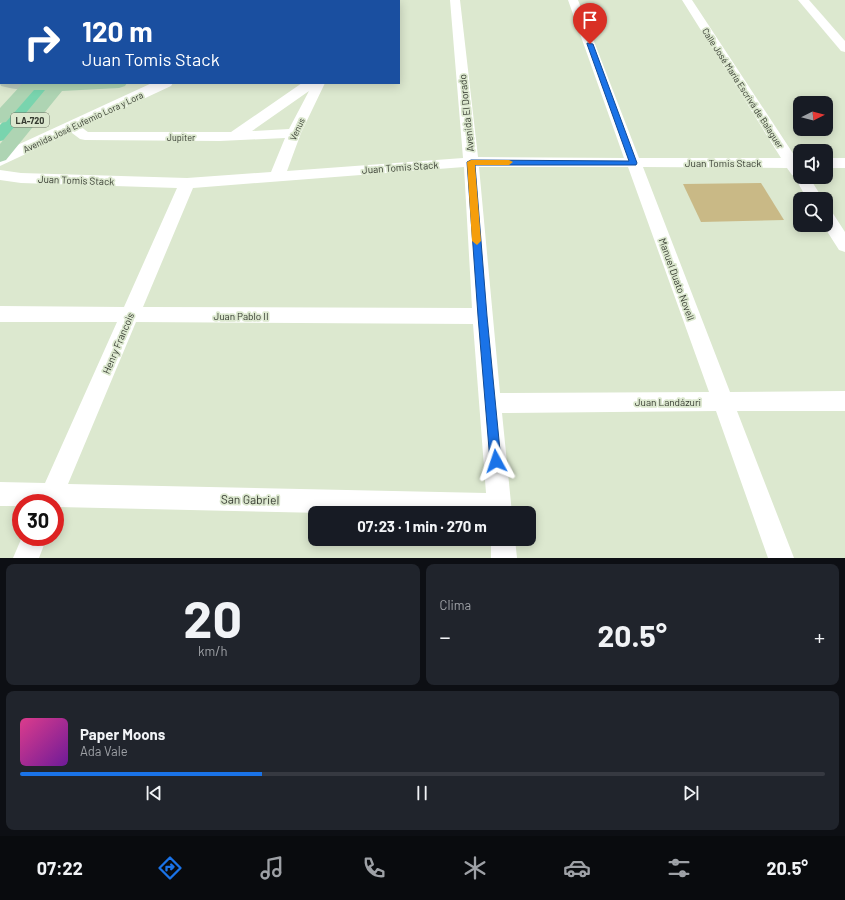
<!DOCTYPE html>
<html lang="es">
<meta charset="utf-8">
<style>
:root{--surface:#171b24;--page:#20242c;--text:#f1f3f6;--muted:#9ea1a6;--line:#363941;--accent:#1a73e8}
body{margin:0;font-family:Barlow,sans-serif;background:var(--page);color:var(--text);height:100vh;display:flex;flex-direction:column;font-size:15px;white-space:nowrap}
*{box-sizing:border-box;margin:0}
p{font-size:13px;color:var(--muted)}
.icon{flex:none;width:22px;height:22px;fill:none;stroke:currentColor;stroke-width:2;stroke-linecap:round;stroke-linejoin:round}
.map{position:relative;height:558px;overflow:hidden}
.side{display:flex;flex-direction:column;gap:6px;padding:6px;background:#0d0f14;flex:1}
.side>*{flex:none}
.top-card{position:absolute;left:0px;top:0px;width:400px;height:84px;box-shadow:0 2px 10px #0003;background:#1a4fa0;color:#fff;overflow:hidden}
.needle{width:26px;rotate:84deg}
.controls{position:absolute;left:793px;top:96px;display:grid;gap:8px}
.controls a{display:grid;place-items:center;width:40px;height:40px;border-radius:8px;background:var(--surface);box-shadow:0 2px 10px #0003;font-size:20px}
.speed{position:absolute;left:12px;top:494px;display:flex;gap:8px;font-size:20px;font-weight:700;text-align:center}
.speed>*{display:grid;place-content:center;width:52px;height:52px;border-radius:50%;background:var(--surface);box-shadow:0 2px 10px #0003;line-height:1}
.speed .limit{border:6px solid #d22;background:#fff;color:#111}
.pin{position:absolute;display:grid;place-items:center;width:34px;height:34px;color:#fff;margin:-41px -17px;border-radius:50% 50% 50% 0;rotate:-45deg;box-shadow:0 0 4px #0007}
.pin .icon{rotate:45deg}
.me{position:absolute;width:44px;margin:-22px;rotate:355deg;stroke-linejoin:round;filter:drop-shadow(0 0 3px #0008)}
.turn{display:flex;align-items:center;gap:14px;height:84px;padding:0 16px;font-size:18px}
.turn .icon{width:52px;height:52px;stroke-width:2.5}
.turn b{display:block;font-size:28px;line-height:34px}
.big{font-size:30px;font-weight:700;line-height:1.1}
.side .tile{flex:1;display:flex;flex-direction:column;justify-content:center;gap:6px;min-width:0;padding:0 14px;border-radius:8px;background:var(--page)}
.side .dial{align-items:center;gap:0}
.dial b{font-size:52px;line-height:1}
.song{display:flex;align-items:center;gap:12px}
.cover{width:48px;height:48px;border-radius:6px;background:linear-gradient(135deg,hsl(330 70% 55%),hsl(280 70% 35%))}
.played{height:4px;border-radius:2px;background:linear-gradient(90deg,var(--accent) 30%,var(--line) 30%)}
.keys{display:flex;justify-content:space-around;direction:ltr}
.heat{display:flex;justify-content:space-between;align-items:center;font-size:22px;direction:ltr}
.side .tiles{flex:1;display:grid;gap:6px;grid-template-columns:1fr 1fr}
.tile:last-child{grid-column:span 2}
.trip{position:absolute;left:308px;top:506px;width:228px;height:40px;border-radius:8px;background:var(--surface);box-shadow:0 2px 10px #0003;font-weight:700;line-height:40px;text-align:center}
.tabs{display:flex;height:64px;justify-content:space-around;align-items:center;background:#090b0e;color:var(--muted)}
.tabs .icon{width:28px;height:28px}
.tabs .on{color:var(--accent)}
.tabs b{font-size:18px;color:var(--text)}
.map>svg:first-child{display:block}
.green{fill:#c9b986}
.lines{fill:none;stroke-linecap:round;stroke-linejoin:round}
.canal{fill:#79d4ae;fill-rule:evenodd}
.building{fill:#d1d584;stroke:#92955c}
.minor{fill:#fff;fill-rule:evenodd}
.tertiary{fill:#fff;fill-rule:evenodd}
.secondary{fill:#bacbbc;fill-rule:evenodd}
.primary{fill:#aed4b3;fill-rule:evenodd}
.route{fill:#1a73e8;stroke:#114b97}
.slow{fill:#f59e0b}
.labels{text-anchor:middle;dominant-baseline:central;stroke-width:3.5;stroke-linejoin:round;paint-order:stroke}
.far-street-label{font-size:9px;fill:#363b31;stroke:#dce8cf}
.shield{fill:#dce8cf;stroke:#686f60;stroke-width:1}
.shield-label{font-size:9px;font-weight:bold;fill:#363b31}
.street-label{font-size:10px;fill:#363b31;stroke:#dce8cf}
.near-street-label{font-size:12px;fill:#363b31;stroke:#dce8cf}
</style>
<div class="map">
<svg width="845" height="558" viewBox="0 0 845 558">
<rect width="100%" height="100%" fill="#dce8cf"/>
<!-- green -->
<path class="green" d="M761 183 784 220 701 222 683 184Z"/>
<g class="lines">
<!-- canal -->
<g class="canal">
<rect x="110" y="0" width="14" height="1"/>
<path d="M37 83H54L6 140 0 141V125Z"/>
</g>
</g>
<!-- building -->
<path class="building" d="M0 0H81L80 1H1V47L0 44Z"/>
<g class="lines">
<!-- minor -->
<g class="minor">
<rect x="189" y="0" width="12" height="1"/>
<rect x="313" y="0" width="13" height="1"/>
<path d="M450 0H460L478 157 624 158 568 0H578L639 158H781L682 0H692L796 158H800V177H809L823 199H807L794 176 792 175 787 168 643 167 730 392 845 391V411H737L794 558H768L716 411 502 413 512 513H323L58 507 55 512V503H21V506H0V482L45 483 117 322H0V306L124 307 177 188 21 183 0 180V170L21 173 187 178 271 172 285 138 220 141 85 140 80 139 64 127 66 124C75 122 81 127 88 132H231L302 83H325L301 133 287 171 463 158ZM309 91 289 129 252 131ZM464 167 472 308 143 307 193 188ZM479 167H628L709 392 500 393ZM136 322 473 324 486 493 68 484Z"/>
<path d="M798 0H809L845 41V52L841 51Z"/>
<rect x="826" y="158" width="19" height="10"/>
<path d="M826 210 832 212 845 232V252L839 250 823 225H826Z"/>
<path d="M22 537H47L39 558H13Z"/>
<path d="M491 539H515L517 558H491Z"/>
</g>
<!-- tertiary -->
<g class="tertiary">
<path d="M316 0H332L315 1Z"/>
<path d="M152 83H173L171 86 0 166V153Z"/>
</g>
<!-- secondary -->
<path class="secondary" d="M1 80V83H37L38 85 36 88C25 91 12 89 1 86L0 84Z"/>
<!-- primary -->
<g class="primary">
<rect x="101" y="0" width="14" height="1"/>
<rect x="125" y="0" width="14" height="1"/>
<path d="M23 83H127L125 86 119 88 62 91 6 160 0 162V144L45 90H34L6 122 0 123V108Z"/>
</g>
</g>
<!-- route -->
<path class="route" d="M587 43 593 44 637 163 636 165H475L487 316 501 461 500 465 496 467 492 465 490 461 478 316 467 162 471 160 629 161 587 44Z"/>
<!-- slow -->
<path class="slow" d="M471 160H509L513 162 509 165H475L481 241 477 245 472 241 467 162Z"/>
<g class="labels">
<!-- far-street labels -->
<g class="far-street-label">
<text transform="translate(743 88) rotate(57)">Calle José María Escrivá de Balaguer</text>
<text transform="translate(83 122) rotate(-25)">Avenida José Eufemio Lora y Lora</text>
<text transform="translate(297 129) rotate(-65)">Venus</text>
<text x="181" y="137">Jupiter</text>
</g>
<!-- shield labels -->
<rect class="shield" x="11" y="113" width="38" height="14" rx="3"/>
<g class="shield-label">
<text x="30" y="120">LA-720</text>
</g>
<!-- street labels -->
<g class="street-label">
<text transform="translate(466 113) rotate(-96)">Avenida El Dorado</text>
<text x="723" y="163">Juan Tomis Stack</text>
<text transform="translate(400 167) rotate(-4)">Juan Tomis Stack</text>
<text transform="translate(76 180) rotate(2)">Juan Tomis Stack</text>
<text transform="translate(677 279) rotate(70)">Manuel Duato Novell</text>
<text x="241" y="316">Juan Pablo II</text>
<text transform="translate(118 343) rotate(-67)">Henry Francois</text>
<text x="668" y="402">Juan Landázuri</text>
</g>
<!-- near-street labels -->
<g class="near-street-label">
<text transform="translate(250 499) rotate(1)">San Gabriel</text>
</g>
</g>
</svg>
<div class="controls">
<a><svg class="needle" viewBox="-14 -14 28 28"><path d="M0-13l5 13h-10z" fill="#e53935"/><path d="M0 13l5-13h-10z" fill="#9ea1a6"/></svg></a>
<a><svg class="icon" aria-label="sound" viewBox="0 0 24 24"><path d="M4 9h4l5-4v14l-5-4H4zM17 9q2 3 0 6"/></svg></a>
<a><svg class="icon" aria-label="search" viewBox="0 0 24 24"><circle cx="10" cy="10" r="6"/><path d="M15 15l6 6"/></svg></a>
</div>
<div class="speed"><div class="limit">30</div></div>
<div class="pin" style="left:590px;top:44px;background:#d93025"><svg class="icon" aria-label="arrive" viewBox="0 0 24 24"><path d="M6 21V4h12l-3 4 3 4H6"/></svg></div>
<svg class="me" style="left:496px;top:461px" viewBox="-20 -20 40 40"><path d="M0-17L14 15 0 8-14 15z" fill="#1a73e8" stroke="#fff" stroke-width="4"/></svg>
<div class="trip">07:23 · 1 min · 270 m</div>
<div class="top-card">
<div class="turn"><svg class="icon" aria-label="right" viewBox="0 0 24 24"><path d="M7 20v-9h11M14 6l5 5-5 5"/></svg><div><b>120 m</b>Juan Tomis Stack</div></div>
</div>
</div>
<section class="side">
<div class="tiles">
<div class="tile dial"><b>20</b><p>km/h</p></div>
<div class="tile"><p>Clima</p>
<div class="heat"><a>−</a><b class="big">20.5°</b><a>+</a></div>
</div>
<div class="tile">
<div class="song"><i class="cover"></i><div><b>Paper Moons</b><p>Ada Vale</p></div></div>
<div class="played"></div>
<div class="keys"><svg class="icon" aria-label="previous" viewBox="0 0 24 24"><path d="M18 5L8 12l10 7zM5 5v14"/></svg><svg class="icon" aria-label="pause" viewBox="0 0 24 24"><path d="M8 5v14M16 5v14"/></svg><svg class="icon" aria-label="next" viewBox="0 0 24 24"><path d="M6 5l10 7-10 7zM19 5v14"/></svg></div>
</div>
</div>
</section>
<nav class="tabs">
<b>07:22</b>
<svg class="icon on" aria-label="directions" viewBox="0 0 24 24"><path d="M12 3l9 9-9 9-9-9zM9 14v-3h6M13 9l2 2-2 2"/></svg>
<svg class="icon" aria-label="music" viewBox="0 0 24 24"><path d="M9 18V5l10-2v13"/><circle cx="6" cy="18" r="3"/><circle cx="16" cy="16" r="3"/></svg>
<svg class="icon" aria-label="phone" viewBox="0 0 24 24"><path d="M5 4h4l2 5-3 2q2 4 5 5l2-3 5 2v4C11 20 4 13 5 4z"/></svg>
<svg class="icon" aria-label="climate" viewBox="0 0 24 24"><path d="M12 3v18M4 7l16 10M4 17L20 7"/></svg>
<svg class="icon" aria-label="car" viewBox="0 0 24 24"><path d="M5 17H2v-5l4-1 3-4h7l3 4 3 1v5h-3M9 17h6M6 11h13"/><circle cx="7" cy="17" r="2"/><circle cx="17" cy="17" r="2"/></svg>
<svg class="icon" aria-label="filters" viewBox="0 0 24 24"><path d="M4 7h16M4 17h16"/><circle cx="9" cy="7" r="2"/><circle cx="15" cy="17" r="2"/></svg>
<b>20.5°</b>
</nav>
